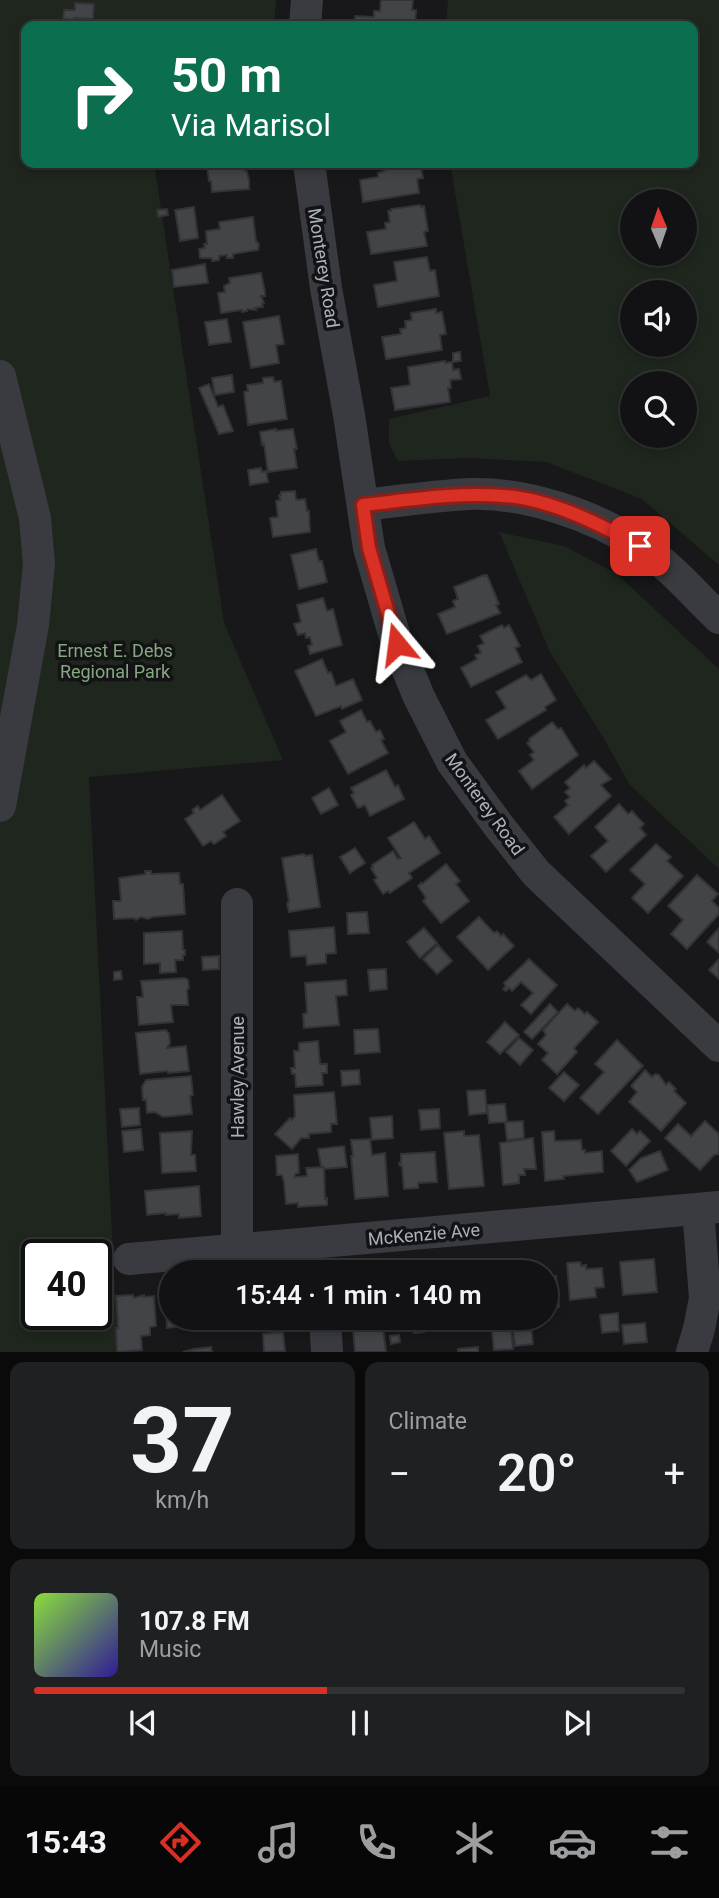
<!DOCTYPE html>
<meta charset="utf-8">
<style>
:root{--surface:#121214;--page:#1f2022;--text:#f1f3f6;--muted:#9c9ea0;--line:#313234;--accent:#d93025}
body{margin:0;font-family:Roboto,sans-serif;background:var(--page);color:var(--text);height:100vh;display:flex;flex-direction:column;font-size:26px;white-space:nowrap}
*{box-sizing:border-box;margin:0}
p{font-size:23px;color:var(--muted)}
.icon{flex:none;width:38px;height:38px;fill:none;stroke:currentColor;stroke-width:2;stroke-linecap:round;stroke-linejoin:round}
.map{position:relative;height:1352px;overflow:hidden}
.panel{display:flex;flex-direction:column;gap:10px;padding:10px;background:#0a0a0b;flex:1}
.panel>*{flex:none}
.top-card{position:absolute;left:21px;top:21px;width:677px;height:147px;border-radius:14px;box-shadow:0 4px 10px #0003,0 0 0 2px var(--line);background:#0b6e4f;color:#fff;overflow:hidden}
.needle{width:46px;rotate:358deg}
.controls{position:absolute;left:620px;top:189px;display:grid;gap:14px}
.controls a{display:grid;place-items:center;width:77px;height:77px;border-radius:50%;background:var(--surface);box-shadow:0 4px 10px #0003,0 0 0 2px var(--line);font-size:35px}
.speed{position:absolute;left:21px;top:1239px;display:flex;gap:14px;font-size:35px;font-weight:700;text-align:center}
.speed>*{display:grid;place-content:center;width:91px;height:91px;border-radius:50%;background:var(--surface);box-shadow:0 4px 10px #0003,0 0 0 2px var(--line);line-height:1}
.speed .limit{border:4px solid #111;border-radius:10px;background:#fff;color:#111}
.pin{position:absolute;display:grid;place-items:center;width:60px;height:60px;color:#fff;margin:-30px;border-radius:14px;box-shadow:0 4px 10px #0006}
.me{position:absolute;width:77px;margin:-38px;rotate:344deg;stroke-linejoin:round;filter:drop-shadow(0 0 5px #0008)}
.turn{display:flex;align-items:center;gap:24px;height:147px;padding:0 35px;font-size:32px}
.turn .icon{width:91px;height:91px;stroke-width:2.5}
.turn b{display:block;font-size:49px;line-height:60px}
.big{font-size:52px;font-weight:600;line-height:1.1}
.panel .widget{flex:1;display:flex;flex-direction:column;justify-content:center;gap:10px;min-width:0;padding:0 24px;border-radius:14px;background:var(--page)}
.panel .dial{align-items:center;gap:0}
.dial b{font-size:91px;line-height:1}
.song{display:flex;align-items:center;gap:21px}
.cover{width:84px;height:84px;border-radius:10px;background:linear-gradient(135deg,hsl(90 70% 55%),hsl(250 70% 35%))}
.played{height:7px;border-radius:4px;background:linear-gradient(90deg,var(--accent) 45%,var(--line) 45%)}
.keys{display:flex;justify-content:space-around;direction:ltr}
.heat{display:flex;justify-content:space-between;align-items:center;font-size:38px;direction:ltr}
.panel .tiles{flex:1;display:grid;gap:10px;grid-template-columns:1fr 1fr}
.widget:last-child{grid-column:span 2}
.trip{position:absolute;left:159px;top:1260px;width:399px;height:70px;border-radius:35px;background:var(--surface);box-shadow:0 4px 10px #0003,0 0 0 2px var(--line);font-weight:600;line-height:70px;text-align:center}
.menu{display:flex;height:112px;justify-content:space-around;align-items:center;background:#070708;color:var(--muted)}
.menu .icon{width:49px;height:49px}
.menu .current{color:var(--accent)}
.menu b{font-size:32px;color:var(--text)}
.map>svg:first-child{display:block}
.green{fill:#1e261d;fill-rule:evenodd}
.building{fill:#424448;stroke:#323337;stroke-width:2}
.lines{fill:none;stroke-linecap:round;stroke-linejoin:round}
.minor{stroke:#393b40;stroke-width:32}
.route-casing{stroke:#8d1f18;stroke-width:18}
.route{stroke:#d93025;stroke-width:12}
.labels{text-anchor:middle;dominant-baseline:central;stroke-width:7;stroke-linejoin:round;paint-order:stroke}
.street-label{font-size:18px;fill:#a9b2bb;stroke:#131316}
.park-label{font-size:18px;fill:#84a87f;stroke:#131316}
</style>
<div class="map">
<svg width="719" height="1352" viewBox="0 0 719 1352">
<rect width="100%" height="100%" fill="#18181a"/>
<!-- green -->
<g class="green">
<path d="M0 0H276L274 26H26V163H154L224 623 283 760 89 777 118 1352H0ZM37 1255H96V1314H37Z"/>
<path d="M448 0H719V565L642 499 546 462 468 458 398 461 389 444V419L490 396 450 163H693V26H446ZM632 201H684V254H632ZM632 292H684V345H632ZM632 383H684V436H632Z"/>
<path d="M499 532 564 546 617 574 719 669V869L630 785 604 739 550 652Z"/>
</g>
<!-- building -->
<g class="building">
<path d="M381 0H413L412 10H416L415 26H355V16L374 17V11H380Z"/>
<path d="M75 3 94 4 93 19 74 18V20L63 19 64 10H75Z"/>
<path d="M92 21 149 24 148 26H90Z"/>
<path d="M207 163H244L245 171 247 172 249 180V189L212 192 211 181H209L207 165H210Z"/>
<path d="M389 163H420L423 178 417 179 419 193 363 202 360 180 378 177V173L384 171 383 165Z"/>
<path d="M420 205 421 207 424 206 428 231 424 232 427 246 371 254 367 232 386 229 385 223 390 222 388 211H391V209Z"/>
<path d="M194 207 198 238 180 241 175 210Z"/>
<path d="M167 209 168 215 158 217 157 210Z"/>
<path d="M253 217 256 241 259 244 258 250 233 254V258H227V255L219 256V260L212 261V258H200L199 249 205 248 204 244H207L206 231 220 229 219 222Z"/>
<path d="M427 257 430 271 435 270 439 296 378 307 374 285 397 281 394 262Z"/>
<path d="M205 264 208 283 174 287 172 270Z"/>
<path d="M261 273 265 292V296H261L264 303 262 304 263 307 255 308 256 310 247 309V311L242 312V310L221 313 218 293 225 292 224 286 230 283 229 278Z"/>
<path d="M436 309V313L442 312 446 334 440 335 442 350 386 359 382 337 401 334 400 329 406 328 405 321 412 320 411 313Z"/>
<path d="M279 316 284 344 276 345 279 363 251 368 243 322Z"/>
<path d="M227 319 231 342 209 345 205 322Z"/>
<path d="M460 352 461 361 453 362V353Z"/>
<path d="M445 361V363L452 362 453 370 459 369 461 379 450 380 451 388H448L450 402 395 410 391 388 410 385 408 367Z"/>
<path d="M232 375 234 392 215 395 212 378Z"/>
<path d="M273 377 274 382 281 381 287 419 248 425 244 392 248 391 247 385 263 383V378Z"/>
<path d="M209 384 218 407 223 405 233 431 219 434 199 388Z"/>
<path d="M276 429V431L293 429 297 449H294L297 468 268 472 264 444 262 445 260 432Z"/>
<path d="M261 468 262 472 266 471 268 482 250 485 248 470Z"/>
<path d="M295 491 296 500 305 499 307 511H309L310 532 273 537 270 518 278 517 276 501 280 500 279 495H281V492Z"/>
<path d="M316 549 319 561H322L327 582 299 589 291 555Z"/>
<path d="M484 575V576L487 575 499 604 496 605 500 613 447 634 438 614 455 607 453 601 458 599 454 587Z"/>
<path d="M323 598 327 611 333 609 342 645 310 654 308 646 312 645 310 637 306 638 305 633 298 635 294 624 301 622 297 605Z"/>
<path d="M502 625 504 628 509 625 520 646 515 648 522 662 471 687 461 668 477 659 475 655 481 653 478 646 484 643 480 636Z"/>
<path d="M322 659 328 673 331 672 336 686 353 679 362 700 342 709 341 706 316 716 295 671Z"/>
<path d="M541 674 556 700 545 707 546 710 498 739 486 720 506 708 496 692 526 675 531 680Z"/>
<path d="M361 710 367 722 370 721 376 732 380 730 384 739 381 740 388 753 348 774 330 741 346 732 340 721Z"/>
<path d="M552 722 558 729 561 728 578 755 532 789 519 771 534 760 530 755 534 752 527 743 530 741 529 739Z"/>
<path d="M594 761 611 779 601 785 611 796 569 834 554 817 568 805 565 801 570 797 565 792 570 788 565 782 584 765 586 768Z"/>
<path d="M386 770 395 787 398 785 404 799 370 816 365 805 358 808 351 795 354 793 351 788Z"/>
<path d="M329 788 338 805 321 814 312 798Z"/>
<path d="M222 795 240 821 223 832 226 836 214 844 211 841 203 846 185 819 194 813 192 810 198 806 200 810Z"/>
<path d="M619 804 628 814 632 811 644 824 640 828 646 835 606 872 591 856 608 841 595 827Z"/>
<path d="M414 822 425 839 429 836 440 853 409 873 412 878 390 893 388 891 383 894 374 880 377 878 371 868 373 867 372 865 393 851 398 859 401 858 388 838Z"/>
<path d="M656 844 671 857 667 861 683 876 648 913 632 898 645 884 630 870Z"/>
<path d="M355 848 365 863 350 873 340 857Z"/>
<path d="M304 854 305 856 312 855 320 907 289 912 287 903 289 902 282 858Z"/>
<path d="M446 864 460 881 456 884 469 901 441 923 423 901 426 898 418 886 421 883 422 884Z"/>
<path d="M145 871H151V874L179 873 180 884H183L185 914 152 917 148 919 141 917 136 920 134 918 114 919 113 901H121L119 878 146 874Z"/>
<path d="M697 875 718 894 712 901 719 908V914L687 949 671 934 683 920 668 906Z"/>
<path d="M367 912 369 933 348 934 347 913Z"/>
<path d="M479 917 494 933 497 931 501 936 503 934 514 946 488 970 457 937Z"/>
<path d="M334 927 336 953 326 954V963L307 965 306 956 291 957 289 931Z"/>
<path d="M424 928 437 943 420 958 407 942Z"/>
<path d="M719 928V953L707 942Z"/>
<path d="M182 931 183 950H185V955H183V960H175L176 972 160 973V963L144 964V933Z"/>
<path d="M438 945 452 961 437 974 423 959Z"/>
<path d="M219 956V969L203 970 202 957Z"/>
<path d="M529 959 557 985 531 1014 521 1005 533 993 521 982 512 991 509 988 506 991 503 989 506 986 504 983Z"/>
<path d="M719 959V979L709 970Z"/>
<path d="M386 969 387 989 370 991 368 970Z"/>
<path d="M121 971 122 979 114 980V972Z"/>
<path d="M185 978 188 980 189 988 187 990 188 1005H171L173 1022 139 1025 137 997H143L141 981Z"/>
<path d="M346 980 347 995 336 996 339 1025 304 1028 303 1014 307 1013 305 983Z"/>
<path d="M550 1004 558 1012 532 1039 524 1032Z"/>
<path d="M567 1004 575 1011 578 1008 585 1014 587 1012 598 1022 574 1048 577 1052 557 1074 542 1060 548 1053 538 1044 546 1035 543 1030Z"/>
<path d="M505 1022 519 1035 500 1054 487 1042Z"/>
<path d="M378 1029 380 1052 355 1054 354 1030Z"/>
<path d="M166 1030 169 1034 170 1043 167 1048 186 1046 189 1071 168 1073 167 1071 140 1074 136 1033Z"/>
<path d="M519 1038 533 1050 520 1065 506 1052Z"/>
<path d="M617 1040 643 1066 598 1114 580 1098 604 1072 595 1064Z"/>
<path d="M318 1041 320 1064H327V1073H322L323 1085 296 1087 295 1074H292L291 1068H295L294 1051H299V1043Z"/>
<path d="M359 1070 360 1084 342 1086 341 1071Z"/>
<path d="M645 1070 652 1077 655 1074 659 1075 666 1085 669 1082 676 1089 674 1091 686 1103 661 1131 629 1102 637 1092 631 1086Z"/>
<path d="M564 1072 579 1085 564 1101 549 1088Z"/>
<path d="M191 1076 193 1095 190 1096 192 1114 163 1117 155 1112 147 1113 146 1100H143L142 1087 146 1080Z"/>
<path d="M485 1090 487 1113 469 1115 467 1091Z"/>
<path d="M334 1092 337 1124H331V1132L309 1134V1138H301L292 1149 275 1134 290 1118 292 1120 295 1116 294 1095Z"/>
<path d="M505 1104 507 1122 523 1121 524 1138 507 1140 505 1122 489 1123 487 1105Z"/>
<path d="M139 1108 140 1125 122 1127 120 1109Z"/>
<path d="M439 1109 440 1128 421 1130 419 1110Z"/>
<path d="M392 1116 393 1138 372 1140 370 1118Z"/>
<path d="M705 1121 719 1134V1154L714 1155 700 1170 665 1138 678 1124 691 1136Z"/>
<path d="M141 1129 143 1150 124 1152 122 1131Z"/>
<path d="M632 1129 637 1134 640 1131 650 1141 626 1166 611 1151Z"/>
<path d="M192 1131 191 1155H195L196 1171 162 1173 160 1133Z"/>
<path d="M464 1131V1136L479 1135 484 1186 449 1189 444 1133Z"/>
<path d="M554 1131 555 1141 581 1140 582 1150H585V1153L602 1151 603 1172 563 1176 564 1179 545 1181 542 1132Z"/>
<path d="M533 1138 536 1169H524L525 1175H519V1183L503 1185 500 1143Z"/>
<path d="M370 1139 372 1155 385 1153 388 1196 355 1199 351 1156H353L351 1140Z"/>
<path d="M344 1146 347 1167 324 1169 321 1166 318 1149Z"/>
<path d="M660 1151 668 1170 637 1182 629 1170 641 1158Z"/>
<path d="M435 1152 437 1182 418 1183V1188L404 1189 402 1166H400L399 1163H401V1154Z"/>
<path d="M298 1154 299 1173 295 1174V1177L307 1176 306 1168 324 1167 325 1199 327 1198V1205L298 1207V1203L286 1204 284 1182 282 1175H277L276 1156Z"/>
<path d="M199 1186 201 1216 179 1218V1214L166 1215V1213L147 1215 145 1191Z"/>
<path d="M654 1259 657 1292 623 1295 620 1262Z"/>
<path d="M580 1262 581 1266 586 1265V1269L602 1268 604 1287 595 1288 596 1297 570 1300 567 1263Z"/>
<path d="M530 1267 531 1272H516L515 1268Z"/>
<path d="M556 1276 559 1307 546 1309V1277Z"/>
<path d="M164 1293H172V1318H202L201 1328 196 1329V1325L167 1328 166 1309H164L163 1306H166Z"/>
<path d="M133 1295 134 1298 144 1295V1297L154 1296 156 1326 150 1327V1335L141 1336 142 1350 117 1352 116 1328H118L116 1296Z"/>
<path d="M618 1313 619 1331 602 1333 600 1315Z"/>
<path d="M225 1318H253L254 1329 226 1331Z"/>
<path d="M261 1318H296L275 1320V1327L262 1328Z"/>
<path d="M352 1318H397L382 1319 386 1352H355Z"/>
<path d="M405 1318H452V1320L446 1321 447 1330 426 1331 425 1323H423L424 1332 414 1333V1324L406 1325Z"/>
<path d="M476 1318H492V1321L510 1320 513 1349 494 1350 491 1321 477 1323Z"/>
<path d="M645 1323 647 1342 624 1344 622 1325Z"/>
<path d="M531 1326 533 1344 515 1346 513 1328Z"/>
<path d="M283 1332 285 1351 264 1352 263 1334Z"/>
<path d="M399 1335 400 1342 391 1344 390 1336Z"/>
<path d="M211 1347 212 1352H183L194 1349Z"/>
<path d="M478 1347V1352H458V1349Z"/>
</g>
<g class="lines">
<!-- minor -->
<g class="minor">
<path d="M305 26 307 0"/>
<path d="M309 163 326 288 349 415 369 548 397 644 419 697 452 762 498 825 536 873 719 1046"/>
<path d="M0 376 35 518 39 564 33 625 0 806"/>
<path d="M363 505C398 501 434 496 469 494 525 492 594 515 640 546 670 565 694 594 719 618"/>
<path d="M237 1250V904"/>
<path d="M129 1259 719 1207"/>
<path d="M325 1318 327 1352"/>
<path d="M692 1352 699 1329 705 1298 698 1209"/>
</g>
</g>
<g class="lines">
<!-- route casing -->
<g class="route-casing">
<path id="route" d="M397 644 369 548 363 505C409 500 457 492 504 496 551 499 599 524 640 546"/>
</g>
<!-- route -->
<use href="#route" class="route"/>
</g>
<g class="labels">
<!-- street labels -->
<g class="street-label">
<text transform="translate(324 268) rotate(81)">Monterey Road</text>
<text transform="translate(485 804) rotate(54)">Monterey Road</text>
<text transform="translate(237 1077) rotate(-90)">Hawley Avenue</text>
<text transform="translate(424 1234) rotate(-5)">McKenzie Ave</text>
</g>
<!-- park labels -->
<g class="park-label">
<text x="115" y="650">Ernest E. Debs<tspan x="115" dy="21">Regional Park</tspan></text>
</g>
</g>
</svg>
<div class="controls">
<a><svg class="needle" viewBox="-14 -14 28 28"><path d="M0-13l5 13h-10z" fill="#e53935"/><path d="M0 13l5-13h-10z" fill="#9c9ea0"/></svg></a>
<a><svg class="icon" aria-label="sound" viewBox="0 0 24 24"><path d="M4 9h4l5-4v14l-5-4H4zM17 9q2 3 0 6"/></svg></a>
<a><svg class="icon" aria-label="search" viewBox="0 0 24 24"><circle cx="10" cy="10" r="6"/><path d="M15 15l6 6"/></svg></a>
</div>
<div class="speed"><div class="limit">40</div></div>
<div class="pin" style="left:640px;top:546px;background:#d93025"><svg class="icon" aria-label="arrive" viewBox="0 0 24 24"><path d="M6 21V4h12l-3 4 3 4H6"/></svg></div>
<svg class="me" style="left:397px;top:644px" viewBox="-20 -20 40 40"><path d="M0-17L14 15 0 8-14 15z" fill="#d93025" stroke="#fff" stroke-width="4"/></svg>
<div class="trip">15:44 · 1 min · 140 m</div>
<div class="top-card">
<div class="turn"><svg class="icon" aria-label="right" viewBox="0 0 24 24"><path d="M7 20v-9h11M14 6l5 5-5 5"/></svg><div><b>50 m</b>Via Marisol</div></div>
</div>
</div>
<section class="panel">
<div class="tiles">
<div class="widget dial"><b>37</b><p>km/h</p></div>
<div class="widget"><p>Climate</p>
<div class="heat"><a>−</a><b class="big">20°</b><a>+</a></div>
</div>
<div class="widget">
<div class="song"><i class="cover"></i><div><b>107.8 FM</b><p>Music</p></div></div>
<div class="played"></div>
<div class="keys"><svg class="icon" aria-label="previous" viewBox="0 0 24 24"><path d="M18 5L8 12l10 7zM5 5v14"/></svg><svg class="icon" aria-label="pause" viewBox="0 0 24 24"><path d="M8 5v14M16 5v14"/></svg><svg class="icon" aria-label="next" viewBox="0 0 24 24"><path d="M6 5l10 7-10 7zM19 5v14"/></svg></div>
</div>
</div>
</section>
<nav class="menu">
<b>15:43</b>
<svg class="icon current" aria-label="directions" viewBox="0 0 24 24"><path d="M12 3l9 9-9 9-9-9zM9 14v-3h6M13 9l2 2-2 2"/></svg>
<svg class="icon" aria-label="music" viewBox="0 0 24 24"><path d="M9 18V5l10-2v13"/><circle cx="6" cy="18" r="3"/><circle cx="16" cy="16" r="3"/></svg>
<svg class="icon" aria-label="phone" viewBox="0 0 24 24"><path d="M5 4h4l2 5-3 2q2 4 5 5l2-3 5 2v4C11 20 4 13 5 4z"/></svg>
<svg class="icon" aria-label="climate" viewBox="0 0 24 24"><path d="M12 3v18M4 7l16 10M4 17L20 7"/></svg>
<svg class="icon" aria-label="car" viewBox="0 0 24 24"><path d="M5 17H2v-5l4-1 3-4h7l3 4 3 1v5h-3M9 17h6M6 11h13"/><circle cx="7" cy="17" r="2"/><circle cx="17" cy="17" r="2"/></svg>
<svg class="icon" aria-label="filters" viewBox="0 0 24 24"><path d="M4 7h16M4 17h16"/><circle cx="9" cy="7" r="2"/><circle cx="15" cy="17" r="2"/></svg>
</nav>
